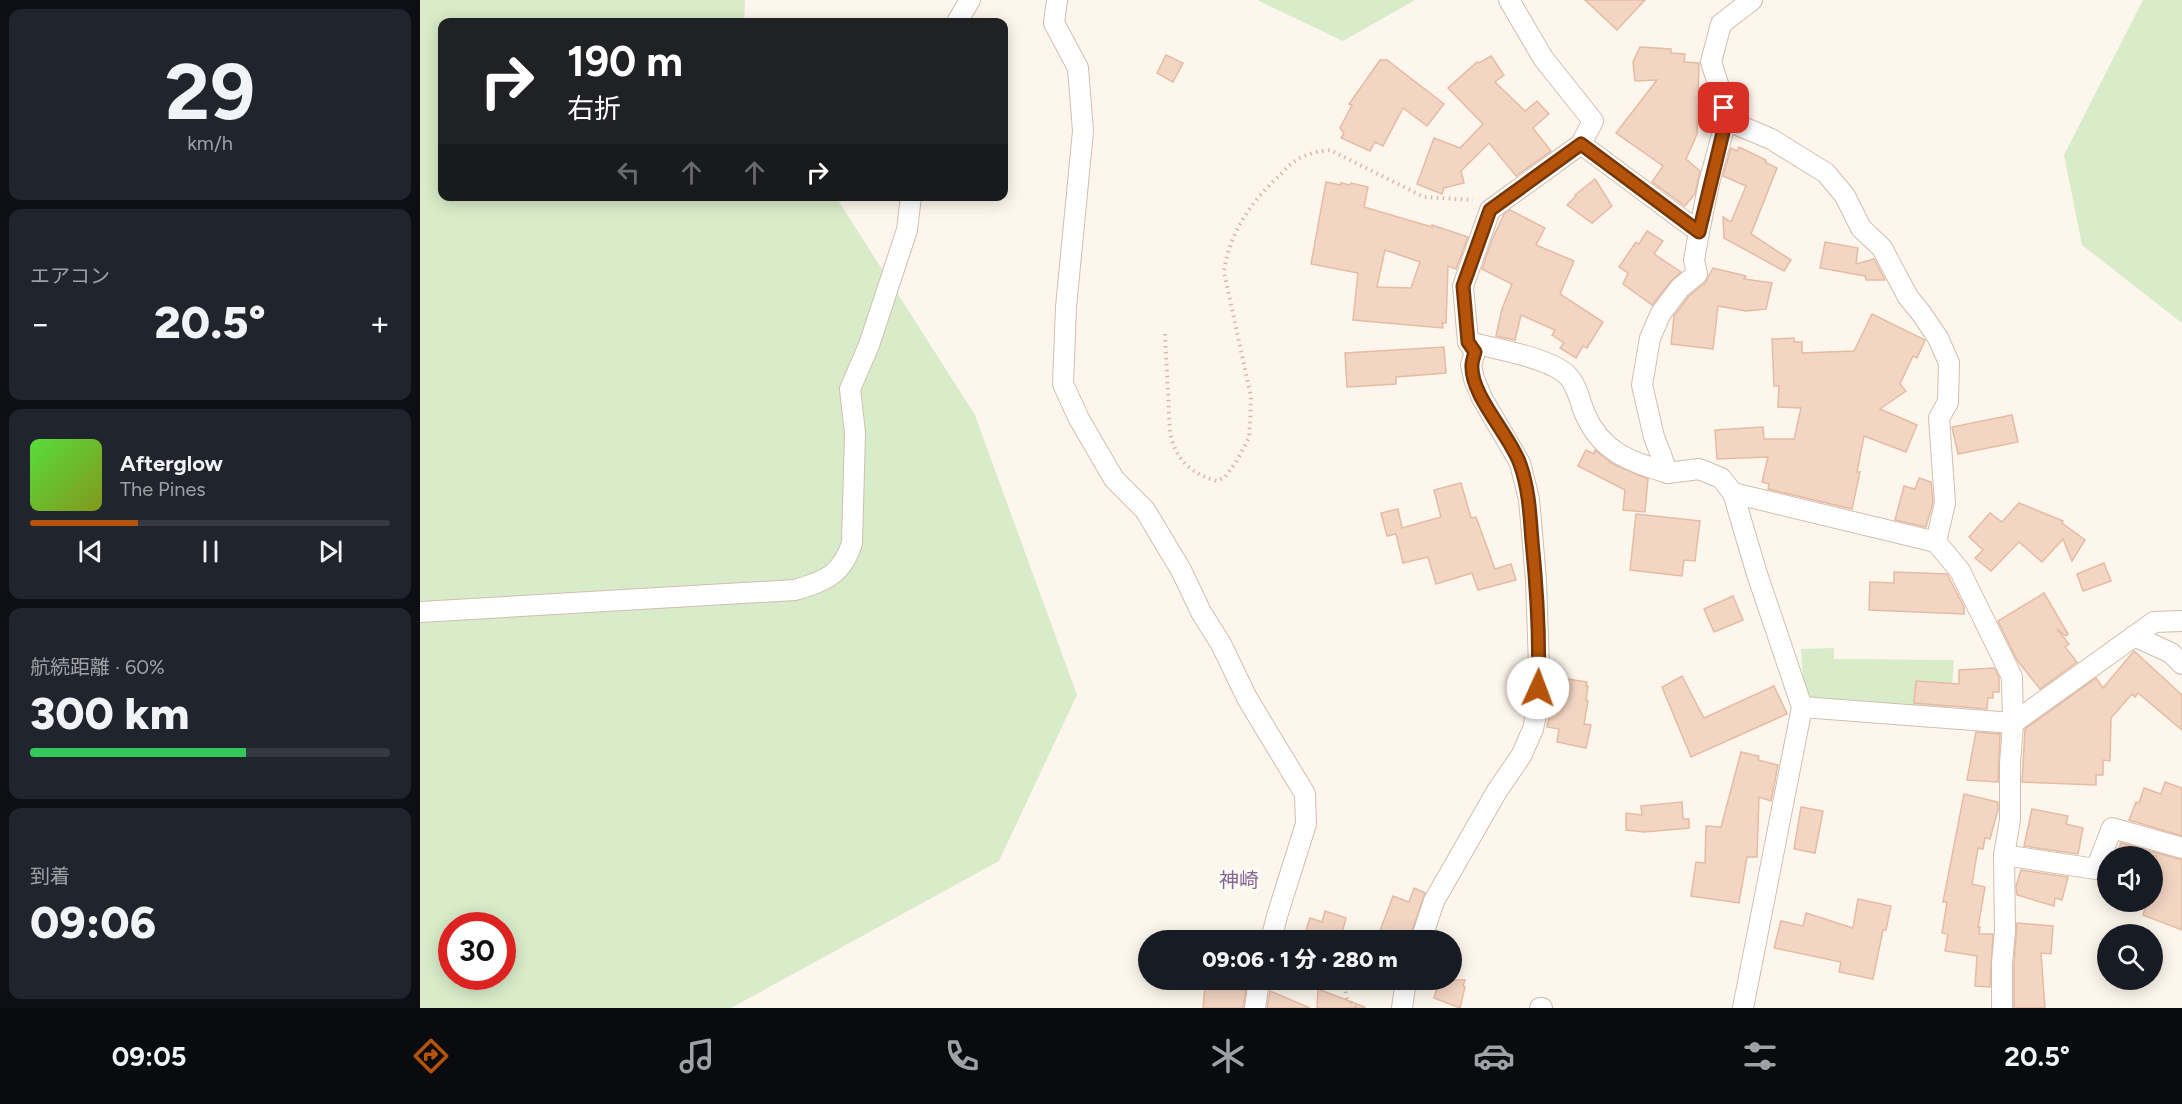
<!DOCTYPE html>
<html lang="ja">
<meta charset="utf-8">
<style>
:root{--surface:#171b24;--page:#20242c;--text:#f1f3f6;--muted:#9ea1a6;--line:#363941;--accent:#b45309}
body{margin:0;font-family:Figtree,"Noto Sans JP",sans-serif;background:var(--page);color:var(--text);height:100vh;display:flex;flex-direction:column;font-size:22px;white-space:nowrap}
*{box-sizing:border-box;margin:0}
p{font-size:20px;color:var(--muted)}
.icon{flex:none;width:33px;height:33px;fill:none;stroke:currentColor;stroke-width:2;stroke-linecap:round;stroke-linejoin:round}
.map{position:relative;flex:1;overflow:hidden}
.panel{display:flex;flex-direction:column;gap:9px;padding:9px;background:#0d0f14;width:420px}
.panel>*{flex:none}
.top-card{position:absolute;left:18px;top:18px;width:570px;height:183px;border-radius:12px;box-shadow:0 3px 15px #0003;background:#202124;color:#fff;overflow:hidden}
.buttons{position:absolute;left:1677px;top:846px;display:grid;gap:12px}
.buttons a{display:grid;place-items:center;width:66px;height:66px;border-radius:50%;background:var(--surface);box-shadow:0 3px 15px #0003;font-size:30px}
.speed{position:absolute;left:18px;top:912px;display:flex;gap:12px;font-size:30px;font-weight:700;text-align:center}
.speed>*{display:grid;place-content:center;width:78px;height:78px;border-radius:50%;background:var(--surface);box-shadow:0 3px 15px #0003;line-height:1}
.speed .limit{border:9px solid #d22;background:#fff;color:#111}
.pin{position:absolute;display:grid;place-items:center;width:51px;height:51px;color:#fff;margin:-26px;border-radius:12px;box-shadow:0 3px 9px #0006}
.me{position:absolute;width:66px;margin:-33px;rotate:2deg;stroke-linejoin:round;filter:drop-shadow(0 0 4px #0008)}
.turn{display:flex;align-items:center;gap:21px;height:126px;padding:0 30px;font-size:27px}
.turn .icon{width:78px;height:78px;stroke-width:2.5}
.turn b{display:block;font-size:42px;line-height:51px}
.lanes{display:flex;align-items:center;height:57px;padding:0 30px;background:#0003;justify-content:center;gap:30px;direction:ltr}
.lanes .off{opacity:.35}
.big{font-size:45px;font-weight:800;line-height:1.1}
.panel .tile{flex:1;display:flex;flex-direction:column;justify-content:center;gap:9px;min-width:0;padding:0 21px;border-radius:12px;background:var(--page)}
.panel .dial{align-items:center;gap:0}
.dial b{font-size:78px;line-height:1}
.song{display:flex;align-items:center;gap:18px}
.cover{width:72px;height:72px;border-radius:9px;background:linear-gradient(135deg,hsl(110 70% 55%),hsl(70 70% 35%))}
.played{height:6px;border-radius:3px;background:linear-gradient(90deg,var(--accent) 30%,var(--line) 30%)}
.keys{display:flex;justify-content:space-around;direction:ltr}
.heat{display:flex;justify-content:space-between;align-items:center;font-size:33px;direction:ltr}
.charge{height:9px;border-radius:4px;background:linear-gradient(90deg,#34c759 60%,var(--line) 0)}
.trip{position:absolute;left:718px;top:930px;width:324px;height:60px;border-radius:30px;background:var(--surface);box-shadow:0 3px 15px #0003;font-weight:800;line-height:60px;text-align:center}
.menu{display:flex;height:96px;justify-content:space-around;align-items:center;background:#090b0e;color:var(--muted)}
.menu .icon{width:42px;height:42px}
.menu .active{color:var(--accent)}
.menu b{font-size:27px;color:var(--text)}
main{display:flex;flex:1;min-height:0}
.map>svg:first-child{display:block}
.green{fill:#d8ecc9;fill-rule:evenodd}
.building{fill:#f3d5c3;stroke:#e6bba3;stroke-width:1.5;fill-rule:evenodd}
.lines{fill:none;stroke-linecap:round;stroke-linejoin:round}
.minor-casing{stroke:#d1beb0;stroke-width:22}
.path{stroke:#d9b8a5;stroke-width:4;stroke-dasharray:1.5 4.5;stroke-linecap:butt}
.minor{stroke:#fff;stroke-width:20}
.route-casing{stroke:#753606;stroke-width:15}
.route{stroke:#b45309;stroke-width:10}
.labels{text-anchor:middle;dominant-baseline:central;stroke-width:6;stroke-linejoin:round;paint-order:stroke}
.neighbourhood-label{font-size:20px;fill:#846695;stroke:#fffaf3}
</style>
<main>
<section class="panel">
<div class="tile dial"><b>29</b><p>km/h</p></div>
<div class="tile"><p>エアコン</p>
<div class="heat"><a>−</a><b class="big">20.5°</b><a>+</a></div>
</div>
<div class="tile">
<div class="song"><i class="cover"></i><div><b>Afterglow</b><p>The Pines</p></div></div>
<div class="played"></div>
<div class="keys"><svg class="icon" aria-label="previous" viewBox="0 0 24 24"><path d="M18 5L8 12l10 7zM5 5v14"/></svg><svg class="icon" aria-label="pause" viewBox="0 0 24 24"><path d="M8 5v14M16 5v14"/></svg><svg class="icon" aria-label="next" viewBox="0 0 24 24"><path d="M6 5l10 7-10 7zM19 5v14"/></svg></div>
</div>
<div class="tile"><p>航続距離 · 60%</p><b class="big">300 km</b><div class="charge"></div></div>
<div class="tile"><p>到着</p><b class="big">09:06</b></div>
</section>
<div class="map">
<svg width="1762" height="1008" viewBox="0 0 1762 1008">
<rect width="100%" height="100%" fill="#fdf6ec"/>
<!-- green -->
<g class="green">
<path d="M0 0H325L324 22H22V196L416 197 555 415 657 695 579 861 311 1008H0ZM32 926H82V976H32Z"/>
<path d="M837 0H995L923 41Z"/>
<path d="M1723 0H1762V323L1662 245 1644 155Z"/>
<path d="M1414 648V659L1534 660 1530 713 1397 702 1384 693 1381 649Z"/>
</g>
<!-- building -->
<g class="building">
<path d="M1165 0H1225L1197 30Z"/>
<path d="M1220 47 1251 49V53L1265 54 1264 62 1279 63 1277 134 1266 159 1280 171 1275 194 1265 206 1232 182 1243 166 1196 133 1237 80 1215 81 1213 62Z"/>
<path d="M746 55 763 63 753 82 737 73Z"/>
<path d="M1071 56 1084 75 1075 82 1105 111 1117 101 1129 114 1113 128 1131 151 1096 176 1069 143 1041 171 1044 183 1024 188 1022 194 997 184 1014 138 1040 148 1063 124 1028 88 1057 62 1059 63Z"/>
<path d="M960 60H967L1024 104 1007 126 983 108 963 146 955 142 950 151 921 138 924 133 920 128 932 105 929 104Z"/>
<path d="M1319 147 1346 160 1345 162 1357 168 1331 234 1371 260 1364 271 1304 238 1303 217 1311 222 1326 186 1303 176 1311 148 1317 151Z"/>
<path d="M1175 179 1192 206 1172 223 1147 205 1156 196 1155 195Z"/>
<path d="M906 182 921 185V183L930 185 931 183 948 187 944 207 1012 227V225L1048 237 1036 269 1028 266 1026 323H1022L1023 328 933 320 938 273 891 264ZM965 250 1000 262 991 288 957 287Z"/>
<path d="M1090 210 1125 228 1116 245 1154 261 1140 294 1183 322 1167 348 1163 346 1156 358 1140 348 1144 343 1132 335 1135 330 1101 315 1095 340 1076 336 1082 309 1092 284 1062 269 1072 240 1084 214Z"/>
<path d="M1227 231 1243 241 1234 254 1261 272 1251 281 1232 305 1203 284 1208 273 1199 267 1216 242 1219 244Z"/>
<path d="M1405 242 1438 248 1436 264 1454 259 1465 280H1446L1445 276 1400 268Z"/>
<path d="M1293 268 1326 276 1324 279 1352 283 1346 309 1326 311 1298 306 1293 349 1251 344 1254 316 1269 296 1285 283Z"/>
<path d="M1452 314 1505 340 1497 358 1493 356 1480 384 1486 391 1460 409 1497 425 1486 452 1444 436 1437 472H1440L1432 509 1348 489 1349 484 1342 482 1348 457 1297 459 1295 430 1343 427 1344 439H1374L1381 408 1358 407 1359 386H1354L1352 339 1374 338V342H1382V353L1434 351Z"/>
<path d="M1024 347 1026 373 976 377V384L927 387 925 353Z"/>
<path d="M1592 415 1598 442 1538 454 1532 427Z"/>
<path d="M1166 450 1174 454 1175 450 1193 464 1228 479 1225 512 1203 510 1205 490 1158 466Z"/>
<path d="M1499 478 1511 482 1513 502 1506 527 1475 520 1484 486 1495 489Z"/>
<path d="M1041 483 1051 518 1056 517 1075 569 1091 564 1096 580 1058 590 1052 573 1016 584 1008 557 983 563 976 534 967 536 961 513 978 509 982 528 1021 517 1014 490Z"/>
<path d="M1599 503 1643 521 1642 523 1665 540 1652 561 1643 539 1622 562 1599 542 1571 571 1555 558 1563 550 1549 537 1570 513 1582 522Z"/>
<path d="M1216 514 1280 521 1275 561 1264 560 1262 576 1210 570Z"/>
<path d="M1684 563 1691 581 1663 591 1657 574Z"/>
<path d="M1474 572 1527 574 1544 607V614L1449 610 1450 582 1474 583Z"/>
<path d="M1624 593 1648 634 1646 636 1637 629 1649 644 1645 647 1657 662 1620 689 1597 660 1578 621Z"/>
<path d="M1313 596 1323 620 1294 632 1284 609Z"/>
<path d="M1714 651 1762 695V730L1718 693 1715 697 1712 694 1691 718 1690 761 1683 760V775H1676V785L1602 782 1605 729 1676 678 1683 688Z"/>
<path d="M1574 668 1579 677V692H1573V698H1568L1567 709 1494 703 1496 681 1539 684V670Z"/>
<path d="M1262 676 1284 718 1354 686 1367 714 1271 757 1242 687Z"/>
<path d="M1142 678 1167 682 1166 686H1168L1166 700 1168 701 1164 724 1171 725 1166 748 1137 742 1139 729 1127 727 1131 709H1129L1130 692 1135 693 1137 681 1142 682Z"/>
<path d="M1556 732 1580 734 1578 782 1547 780Z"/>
<path d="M1321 752 1339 756 1338 760 1358 765 1351 801 1339 797 1337 857H1327L1319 903 1271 896 1276 862 1285 863 1286 826 1301 827Z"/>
<path d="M1745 782 1762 788V836L1709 820 1716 802 1719 803 1724 788 1741 794Z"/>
<path d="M1544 794 1578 802V810L1570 839 1565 838 1563 849 1558 848 1552 884 1565 887 1558 927H1560L1559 934H1573L1570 987 1555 986 1557 956 1525 951 1528 934 1522 933 1527 902H1523Z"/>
<path d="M1262 802 1263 819H1269V828L1224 832 1206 830V813L1222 815 1221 806Z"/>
<path d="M1381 807 1403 811 1395 853 1374 849Z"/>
<path d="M1612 809 1648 816 1646 824 1663 828 1658 854 1604 846Z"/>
<path d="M1701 843 1762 860V930L1723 915 1727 902H1732V871L1737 856H1696Z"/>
<path d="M1601 870 1648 877 1642 900 1635 898 1634 906 1597 895 1596 886Z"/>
<path d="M994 888 1005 893 989 940H970L958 936 973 896 989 902Z"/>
<path d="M1438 899 1471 906 1466 930H1463L1453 979 1419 972 1421 962 1354 948 1361 921 1383 926 1386 913 1433 928Z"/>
<path d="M905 911 926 918 921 937 909 933 908 940H883L890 918 902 922Z"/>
<path d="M1597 923 1633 926 1631 954 1621 953 1625 1008H1594V964Z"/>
<path d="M1019 980H1045L1043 986 1045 987 1040 1008 1014 998Z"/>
<path d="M785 986 826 990 823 1008H783Z"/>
<path d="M898 989 945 1007 944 1008H897Z"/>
<path d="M850 991 890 1008H847Z"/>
</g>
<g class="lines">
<!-- minor casing -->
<g class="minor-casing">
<g id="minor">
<path d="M637 0 634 23 658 68 663 131 646 307 643 384 659 419 694 479 725 510 761 570 781 612 801 644 827 698 885 794 886 824 857 916 851 940"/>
<path d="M1089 0 1123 58 1173 121 1161 144 1279 232"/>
<path d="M537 22 550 0"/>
<path d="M1306 120 1351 139 1406 173 1425 196 1441 228 1462 248 1488 297 1501 313 1518 338 1529 363 1528 402 1519 418 1525 503 1516 542"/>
<path d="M1048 342C1072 348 1132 358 1148 376 1157 385 1160 402 1165 414 1182 453 1210 461 1248 473"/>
<path d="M1313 493 1516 542 1540 571 1592 677 1593 723 1590 764V820L1584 855 1585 931 1582 963V1008"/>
<path d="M0 612 375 590C405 581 422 575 432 543L435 433 430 389 449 345 487 230 491 196"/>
<path d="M1714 636 1751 653 1762 664"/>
<path d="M1382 707 1593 723 1734 622 1762 621"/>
<path d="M1584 855 1676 869 1692 828 1762 848"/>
<path d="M1001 940 1014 901 1077 791 1101 756 1113 729 1117 710 1119 666 1116 580 1109 499 1100 463 1062 398 1054 379 1051 365 1055 352 1048 342 1043 286 1070 210 1161 144"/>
<path d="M835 1008 839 980"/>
<path d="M982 1008 986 980"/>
<path d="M1120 1008H1122"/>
<path d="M1323 1008 1382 707 1337 574 1313 493 1301 478 1279 469 1248 473 1234 437 1222 385 1230 338 1241 313 1260 288 1277 274 1274 260 1279 232 1289 183 1306 120 1302 96 1291 62 1301 24 1332 0"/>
</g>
</g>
<!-- path -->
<g class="path">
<path d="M745 334 750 432C755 459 771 474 797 481L805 477 816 462 829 438 830 424 831 397 804 272C809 234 830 203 858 177 863 172 869 165 875 161 885 154 899 151 910 150L1004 197 1053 200"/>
<path d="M923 980 927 999 937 1008"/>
</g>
<!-- minor -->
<use href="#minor" class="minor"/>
</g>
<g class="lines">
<!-- route casing -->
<g class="route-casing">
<path id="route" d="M1118 688C1120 639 1117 590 1112 541 1110 515 1109 489 1100 464 1090 435 1050 395 1052 365 1052 361 1054 356 1055 352L1048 342 1043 286 1070 210 1161 144 1279 232 1306 120 1304 108"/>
</g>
<!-- route -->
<use href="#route" class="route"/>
</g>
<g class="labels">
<!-- neighbourhood labels -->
<g class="neighbourhood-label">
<text x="819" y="880">神崎</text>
</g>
</g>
</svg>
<div class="buttons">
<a><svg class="icon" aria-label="sound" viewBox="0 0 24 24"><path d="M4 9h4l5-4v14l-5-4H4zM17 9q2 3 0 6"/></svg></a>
<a><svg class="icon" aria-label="search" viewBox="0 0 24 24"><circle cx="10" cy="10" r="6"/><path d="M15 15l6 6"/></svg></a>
</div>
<div class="speed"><div class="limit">30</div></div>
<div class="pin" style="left:1304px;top:108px;background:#d93025"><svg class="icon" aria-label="arrive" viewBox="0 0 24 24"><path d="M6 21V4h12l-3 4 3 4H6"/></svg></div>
<svg class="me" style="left:1118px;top:688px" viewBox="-20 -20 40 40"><circle r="19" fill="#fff"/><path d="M0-13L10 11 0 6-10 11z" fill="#b45309"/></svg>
<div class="trip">09:06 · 1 分 · 280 m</div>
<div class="top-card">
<div class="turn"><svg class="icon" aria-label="right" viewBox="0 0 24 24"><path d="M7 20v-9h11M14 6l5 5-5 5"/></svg><div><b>190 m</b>右折</div></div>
<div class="lanes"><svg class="icon off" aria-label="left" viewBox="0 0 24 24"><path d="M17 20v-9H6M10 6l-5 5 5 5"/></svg><svg class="icon off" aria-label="ahead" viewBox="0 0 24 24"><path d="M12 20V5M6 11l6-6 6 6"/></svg><svg class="icon off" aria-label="ahead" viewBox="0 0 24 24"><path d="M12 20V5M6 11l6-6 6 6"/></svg><svg class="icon" aria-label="right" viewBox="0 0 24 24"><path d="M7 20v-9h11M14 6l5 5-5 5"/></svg></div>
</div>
</div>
</main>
<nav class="menu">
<b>09:05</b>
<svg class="icon active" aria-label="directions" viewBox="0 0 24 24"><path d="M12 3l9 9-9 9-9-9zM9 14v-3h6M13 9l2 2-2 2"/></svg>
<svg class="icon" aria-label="music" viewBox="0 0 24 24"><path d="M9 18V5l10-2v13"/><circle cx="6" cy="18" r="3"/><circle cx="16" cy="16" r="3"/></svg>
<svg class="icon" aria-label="phone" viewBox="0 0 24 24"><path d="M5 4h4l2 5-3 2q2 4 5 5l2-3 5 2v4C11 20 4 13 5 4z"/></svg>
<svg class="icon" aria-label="climate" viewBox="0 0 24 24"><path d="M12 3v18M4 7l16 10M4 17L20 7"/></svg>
<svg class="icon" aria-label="car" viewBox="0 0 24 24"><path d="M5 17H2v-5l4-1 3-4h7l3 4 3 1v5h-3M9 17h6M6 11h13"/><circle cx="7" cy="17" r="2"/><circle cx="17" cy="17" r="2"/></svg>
<svg class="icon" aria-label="filters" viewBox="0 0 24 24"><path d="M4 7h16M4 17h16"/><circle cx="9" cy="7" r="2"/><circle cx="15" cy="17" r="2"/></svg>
<b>20.5°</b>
</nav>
